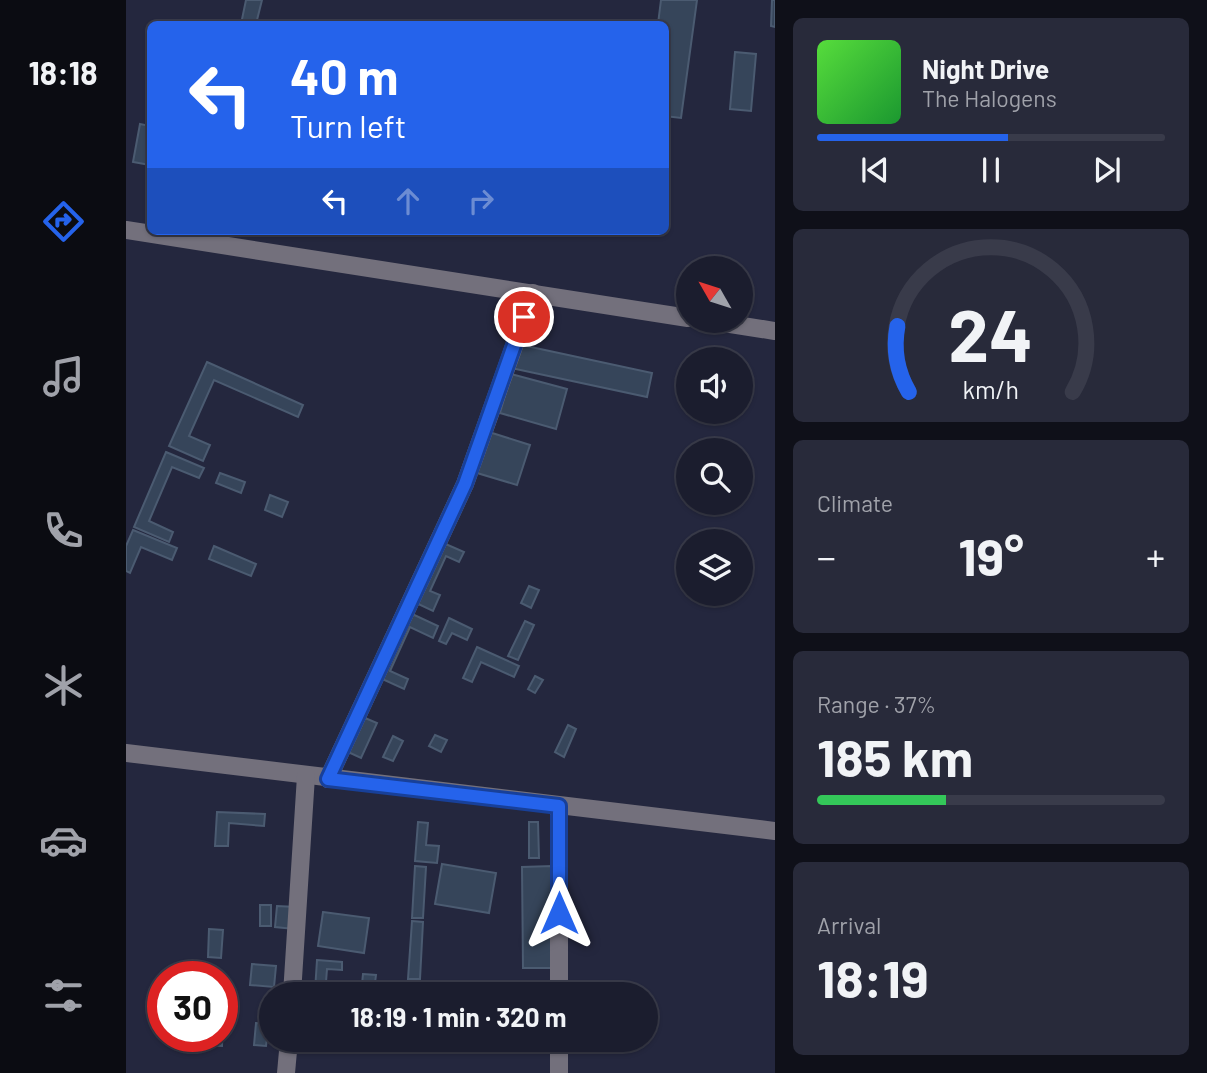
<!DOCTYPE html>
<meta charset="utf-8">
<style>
:root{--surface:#1b1d2e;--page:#282a3a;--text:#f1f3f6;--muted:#a0a2aa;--line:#393b4a;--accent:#2563eb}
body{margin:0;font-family:Barlow,sans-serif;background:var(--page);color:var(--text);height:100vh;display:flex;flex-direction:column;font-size:26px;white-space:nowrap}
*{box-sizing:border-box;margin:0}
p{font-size:23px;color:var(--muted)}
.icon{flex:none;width:38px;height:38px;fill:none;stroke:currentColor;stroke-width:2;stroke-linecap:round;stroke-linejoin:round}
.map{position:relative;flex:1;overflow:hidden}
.panel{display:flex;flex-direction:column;gap:18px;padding:18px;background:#0f1019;width:432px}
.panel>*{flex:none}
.hud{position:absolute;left:21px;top:21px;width:522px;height:214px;border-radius:10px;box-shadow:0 2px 5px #0004,0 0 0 2px var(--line);background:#2563eb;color:#fff;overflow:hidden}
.needle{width:46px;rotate:309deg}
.controls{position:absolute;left:550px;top:256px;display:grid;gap:14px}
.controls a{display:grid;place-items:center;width:77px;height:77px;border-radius:50%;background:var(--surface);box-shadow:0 2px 5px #0004,0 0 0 2px var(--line);font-size:35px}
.speed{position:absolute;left:21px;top:961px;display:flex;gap:14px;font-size:35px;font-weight:700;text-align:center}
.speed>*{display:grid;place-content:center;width:91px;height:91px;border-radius:50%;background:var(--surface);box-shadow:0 2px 5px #0004,0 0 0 2px var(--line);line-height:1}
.speed .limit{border:10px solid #d22;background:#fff;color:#111}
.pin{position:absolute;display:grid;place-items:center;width:60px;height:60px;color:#fff;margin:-30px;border:4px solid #fff;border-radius:50%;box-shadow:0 2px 7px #0007}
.me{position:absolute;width:77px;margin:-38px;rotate:0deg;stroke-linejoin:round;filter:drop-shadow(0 0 5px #0008)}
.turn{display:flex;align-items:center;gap:24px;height:147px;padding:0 28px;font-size:32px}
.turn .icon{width:91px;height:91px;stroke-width:2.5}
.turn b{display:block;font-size:49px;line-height:60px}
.lanes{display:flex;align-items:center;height:66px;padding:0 28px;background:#0003;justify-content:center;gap:35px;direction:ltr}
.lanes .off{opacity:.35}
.big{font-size:52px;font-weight:700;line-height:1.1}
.panel .card{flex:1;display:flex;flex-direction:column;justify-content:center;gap:10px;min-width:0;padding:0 24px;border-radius:10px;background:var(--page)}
.panel .dial{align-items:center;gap:0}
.dial svg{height:182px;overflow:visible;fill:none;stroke:var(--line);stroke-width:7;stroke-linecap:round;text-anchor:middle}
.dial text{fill:var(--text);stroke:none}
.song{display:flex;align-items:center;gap:21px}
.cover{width:84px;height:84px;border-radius:10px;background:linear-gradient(135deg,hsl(110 70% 55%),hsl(130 70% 35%))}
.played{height:7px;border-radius:4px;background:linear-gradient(90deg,var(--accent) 55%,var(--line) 55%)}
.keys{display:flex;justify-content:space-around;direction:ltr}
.heat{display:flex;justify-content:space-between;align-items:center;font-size:38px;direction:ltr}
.charge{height:10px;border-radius:5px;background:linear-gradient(90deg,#34c759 37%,var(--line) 0)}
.trip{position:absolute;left:133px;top:982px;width:399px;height:70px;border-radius:35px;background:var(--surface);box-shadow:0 2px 5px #0004,0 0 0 2px var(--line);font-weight:700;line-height:70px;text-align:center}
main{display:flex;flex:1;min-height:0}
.tab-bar{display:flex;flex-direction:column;width:126px;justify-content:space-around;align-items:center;background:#0b0c12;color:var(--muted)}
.tab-bar .icon{width:49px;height:49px}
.tab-bar .on{color:var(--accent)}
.tab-bar b{font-size:32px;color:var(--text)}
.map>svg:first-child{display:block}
.building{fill:#36455a;stroke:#4b5b71;stroke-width:2}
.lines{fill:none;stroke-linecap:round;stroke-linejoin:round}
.minor{stroke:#73707c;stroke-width:18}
.route-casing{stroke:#184099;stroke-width:18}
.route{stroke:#2563eb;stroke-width:12}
</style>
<main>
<nav class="tab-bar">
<b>18:18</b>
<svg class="icon on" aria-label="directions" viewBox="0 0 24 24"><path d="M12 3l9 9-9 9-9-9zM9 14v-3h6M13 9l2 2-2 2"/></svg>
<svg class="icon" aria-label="music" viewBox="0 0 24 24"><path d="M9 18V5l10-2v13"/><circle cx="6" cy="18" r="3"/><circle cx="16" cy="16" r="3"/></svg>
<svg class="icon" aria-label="phone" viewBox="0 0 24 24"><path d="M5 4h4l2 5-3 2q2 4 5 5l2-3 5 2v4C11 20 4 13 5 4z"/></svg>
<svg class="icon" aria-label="climate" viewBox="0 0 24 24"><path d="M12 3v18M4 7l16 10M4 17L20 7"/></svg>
<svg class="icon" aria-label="car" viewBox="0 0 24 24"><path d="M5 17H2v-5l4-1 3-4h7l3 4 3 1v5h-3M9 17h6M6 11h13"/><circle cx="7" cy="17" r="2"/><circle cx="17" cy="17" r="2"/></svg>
<svg class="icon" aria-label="filters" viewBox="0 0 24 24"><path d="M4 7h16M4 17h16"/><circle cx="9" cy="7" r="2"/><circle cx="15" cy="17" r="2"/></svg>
</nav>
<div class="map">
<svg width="649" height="1073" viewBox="0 0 649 1073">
<rect width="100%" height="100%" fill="#24273e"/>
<!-- building -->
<g class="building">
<path d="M120 0H136L130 24H115Z"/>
<path d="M535 0H571L555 118 539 116V24H532Z"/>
<path d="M646 0H649V27L645 26Z"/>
<path d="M609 52 630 54 625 111 604 109Z"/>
<path d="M14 124 24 126V165L7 162Z"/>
<path d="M391 344 526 373 521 397 385 368Z"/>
<path d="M81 362 177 405 172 417 88 380 63 436 84 445 77 461 43 446Z"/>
<path d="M385 374 441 389 430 429 374 413Z"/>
<path d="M363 432 404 445 391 485 351 473Z"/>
<path d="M40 452 78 468 73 478 46 467 23 521 47 532 43 542 8 527Z"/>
<path d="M94 473 119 482 115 493 90 483Z"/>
<path d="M144 495 162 502 156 517 139 510Z"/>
<path d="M7 530 51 548 46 560 15 547 4 573 0 571V546Z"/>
<path d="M315 542 338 552 333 562 320 556 304 591 314 595 307 611 288 602Z"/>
<path d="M88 546 130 564 125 576 83 559Z"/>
<path d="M403 586 413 590 405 608 395 603Z"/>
<path d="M284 613 312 626 307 638 284 627 264 671 282 679 278 689 254 678Z"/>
<path d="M323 618 346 629 341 640 326 633 320 644 313 641Z"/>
<path d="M399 621 408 625 392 660 382 656Z"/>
<path d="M351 647 393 666 388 677 355 662 346 682 337 678Z"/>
<path d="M409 676 417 680 409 693 402 689Z"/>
<path d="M239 718 251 723 235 758 222 752Z"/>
<path d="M442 725 450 729 438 757 429 752Z"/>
<path d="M309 735 321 740 315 752 303 746Z"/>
<path d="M267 736 277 741 267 761 257 757Z"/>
<path d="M91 812 139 814 138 826 103 823 102 846H89Z"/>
<path d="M292 822 302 823 300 845 313 846 311 863 289 861Z"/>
<path d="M403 822H412L413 858H403Z"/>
<path d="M316 864 370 873 363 913 309 904Z"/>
<path d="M289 866 300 867 297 918H286Z"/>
<path d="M426 866 428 968H397L396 867Z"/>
<rect x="134" y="905" width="11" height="21"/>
<path d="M151 906 170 907 168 929 149 927Z"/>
<path d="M197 912 243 918 238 953 192 946Z"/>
<path d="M286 921 297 922 294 979H282Z"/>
<path d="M83 929 97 930 95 958 82 957Z"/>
<path d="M191 960 216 962V970L201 969 200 982 214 983 213 992 189 991Z"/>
<path d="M126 964 150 966 148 987 124 985Z"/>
<path d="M237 974 250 975 249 983 265 985 264 994H235Z"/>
<path d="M97 1022 96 1046 76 1045 77 1036H96Z"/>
<path d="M130 1023 143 1024 140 1046 128 1045Z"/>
<path d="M253 1042 273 1043V1053L253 1052Z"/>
</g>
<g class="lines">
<!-- minor -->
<g class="minor">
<path d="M0 230 562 318"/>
<path d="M579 320 649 331"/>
<path d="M0 753 649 831"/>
<path d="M202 779 339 484 407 293"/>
<path d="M433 806V994"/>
<path d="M166 994 180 776"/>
<path d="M433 1040V1073"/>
<path d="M160 1073 163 1040"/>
</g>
</g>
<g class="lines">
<!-- route casing -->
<g class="route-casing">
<path id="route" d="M398 317 339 484 202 779 433 806V913"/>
</g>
<!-- route -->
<use href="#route" class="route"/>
</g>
</svg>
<div class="controls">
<a><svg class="needle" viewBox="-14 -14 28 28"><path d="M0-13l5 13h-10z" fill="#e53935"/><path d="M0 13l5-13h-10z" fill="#a0a2aa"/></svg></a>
<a><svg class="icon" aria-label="sound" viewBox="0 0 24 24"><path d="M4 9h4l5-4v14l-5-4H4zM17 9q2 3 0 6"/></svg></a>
<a><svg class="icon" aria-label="search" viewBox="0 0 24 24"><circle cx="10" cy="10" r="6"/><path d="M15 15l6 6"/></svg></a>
<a><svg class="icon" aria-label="layers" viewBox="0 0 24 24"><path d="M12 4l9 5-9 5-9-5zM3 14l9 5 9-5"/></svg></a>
</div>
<div class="speed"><div class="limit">30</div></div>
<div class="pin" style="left:398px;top:317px;background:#d93025"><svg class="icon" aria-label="arrive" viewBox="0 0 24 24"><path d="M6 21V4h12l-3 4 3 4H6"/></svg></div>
<svg class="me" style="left:433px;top:913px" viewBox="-20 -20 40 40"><path d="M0-17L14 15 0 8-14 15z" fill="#2563eb" stroke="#fff" stroke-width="4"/></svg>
<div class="trip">18:19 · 1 min · 320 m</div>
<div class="hud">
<div class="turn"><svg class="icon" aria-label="left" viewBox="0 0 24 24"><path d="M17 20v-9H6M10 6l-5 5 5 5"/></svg><div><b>40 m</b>Turn left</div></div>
<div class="lanes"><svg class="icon" aria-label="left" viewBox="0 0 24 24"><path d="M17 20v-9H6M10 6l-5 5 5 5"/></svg><svg class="icon off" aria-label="ahead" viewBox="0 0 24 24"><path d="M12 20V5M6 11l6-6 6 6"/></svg><svg class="icon off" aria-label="right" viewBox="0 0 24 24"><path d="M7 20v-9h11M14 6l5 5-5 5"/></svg></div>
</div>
</div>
<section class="panel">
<div class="card">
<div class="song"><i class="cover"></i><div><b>Night Drive</b><p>The Halogens</p></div></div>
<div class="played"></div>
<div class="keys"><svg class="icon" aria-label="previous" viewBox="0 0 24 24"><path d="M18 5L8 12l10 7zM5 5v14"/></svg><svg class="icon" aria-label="pause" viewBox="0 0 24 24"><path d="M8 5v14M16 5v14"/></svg><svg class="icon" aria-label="next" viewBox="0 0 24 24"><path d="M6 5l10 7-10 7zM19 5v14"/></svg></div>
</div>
<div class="card dial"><svg viewBox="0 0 100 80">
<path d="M14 69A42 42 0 1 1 86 69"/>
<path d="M14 69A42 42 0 0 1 9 40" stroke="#2563eb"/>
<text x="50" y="56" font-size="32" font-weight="700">24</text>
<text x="50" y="72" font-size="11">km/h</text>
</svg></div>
<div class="card"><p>Climate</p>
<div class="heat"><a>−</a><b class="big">19°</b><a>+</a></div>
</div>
<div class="card"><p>Range · 37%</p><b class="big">185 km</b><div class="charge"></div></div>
<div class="card"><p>Arrival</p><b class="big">18:19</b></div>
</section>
</main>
